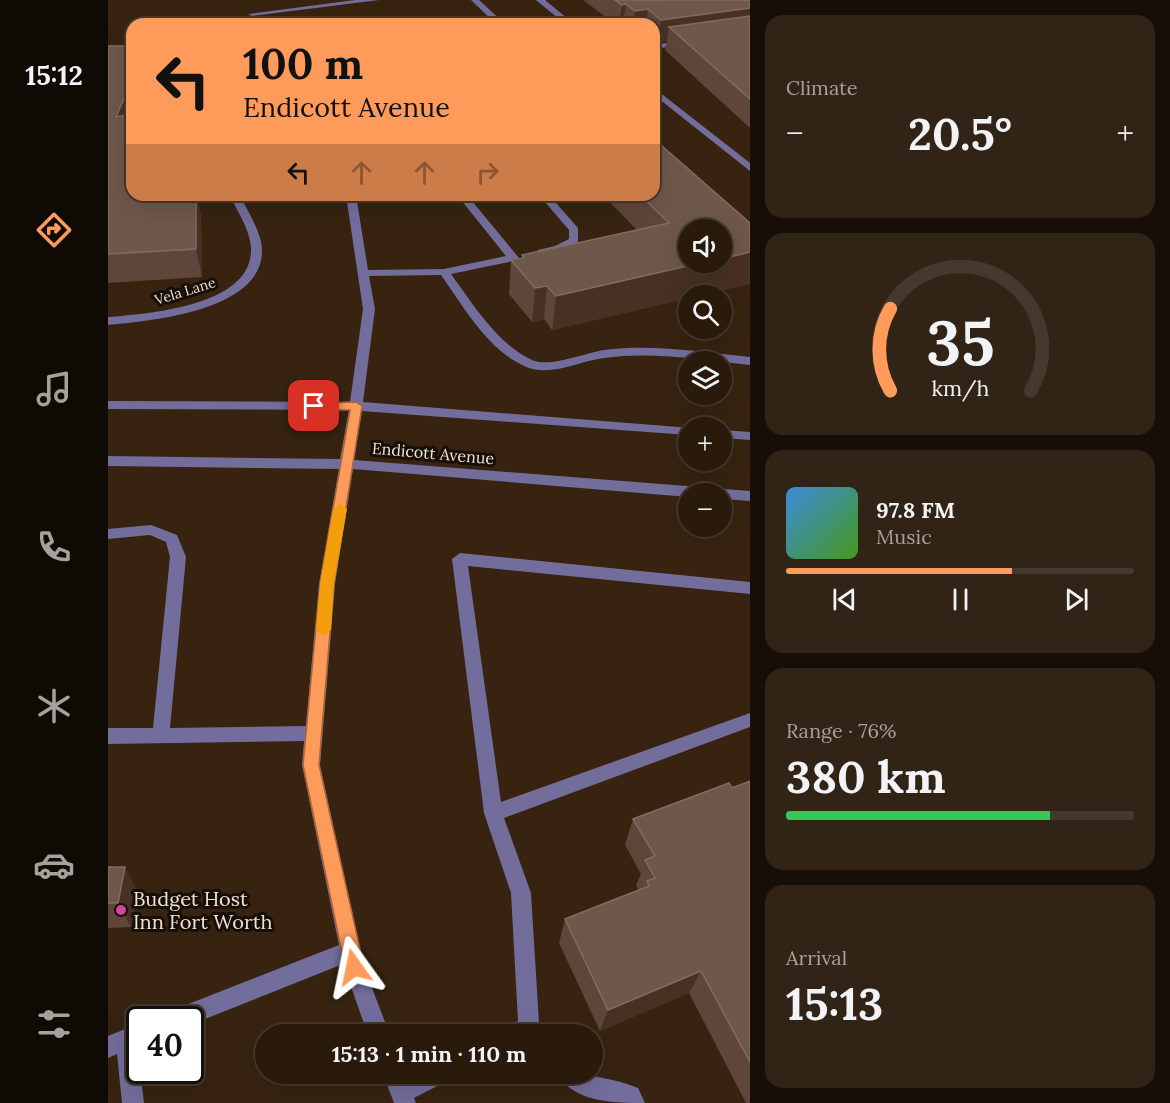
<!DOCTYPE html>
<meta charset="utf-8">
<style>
:root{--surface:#291a0c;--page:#312315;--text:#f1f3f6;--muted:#a5a19d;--line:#45382d;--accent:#ff9b5a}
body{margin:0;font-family:Lora,serif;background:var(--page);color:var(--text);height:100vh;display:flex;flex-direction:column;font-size:22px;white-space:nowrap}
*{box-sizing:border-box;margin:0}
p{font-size:20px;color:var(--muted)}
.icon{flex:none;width:33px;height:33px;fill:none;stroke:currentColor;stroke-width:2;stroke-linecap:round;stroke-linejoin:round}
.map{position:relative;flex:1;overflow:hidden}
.details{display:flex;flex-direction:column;gap:15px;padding:15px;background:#170e07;width:420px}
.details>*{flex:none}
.top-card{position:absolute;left:18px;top:18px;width:534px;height:183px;border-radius:18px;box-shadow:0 6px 24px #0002,0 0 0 2px var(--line);background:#ff9b5a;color:#111;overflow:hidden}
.controls{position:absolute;left:570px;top:219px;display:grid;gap:12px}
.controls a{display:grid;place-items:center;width:54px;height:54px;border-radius:50%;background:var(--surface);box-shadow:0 6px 24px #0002,0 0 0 2px var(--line);font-size:30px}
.speed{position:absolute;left:18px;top:1006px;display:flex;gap:12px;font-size:30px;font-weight:700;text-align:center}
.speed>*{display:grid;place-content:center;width:78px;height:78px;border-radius:50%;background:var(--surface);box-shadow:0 6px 24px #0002,0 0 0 2px var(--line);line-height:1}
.speed .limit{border:3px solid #111;border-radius:9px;background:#fff;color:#111}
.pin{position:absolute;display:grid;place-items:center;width:51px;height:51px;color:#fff;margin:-26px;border-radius:12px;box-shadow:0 3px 9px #0006}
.me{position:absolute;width:66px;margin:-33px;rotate:348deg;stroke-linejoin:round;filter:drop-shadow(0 0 4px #0008)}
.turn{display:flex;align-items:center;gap:21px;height:126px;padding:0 18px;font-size:27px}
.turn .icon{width:78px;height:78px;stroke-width:2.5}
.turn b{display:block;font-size:42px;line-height:51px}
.lanes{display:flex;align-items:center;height:57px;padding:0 18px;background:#0003;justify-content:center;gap:30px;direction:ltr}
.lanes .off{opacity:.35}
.big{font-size:45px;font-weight:800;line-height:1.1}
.details .widget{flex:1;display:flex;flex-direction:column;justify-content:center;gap:9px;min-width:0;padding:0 21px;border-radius:18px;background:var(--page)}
.details .dial{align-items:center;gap:0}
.dial svg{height:156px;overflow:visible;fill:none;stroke:var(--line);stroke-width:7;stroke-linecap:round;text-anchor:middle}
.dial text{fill:var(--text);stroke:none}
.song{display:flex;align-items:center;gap:18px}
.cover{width:72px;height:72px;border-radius:9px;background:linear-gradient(135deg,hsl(210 70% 55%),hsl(100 70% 35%))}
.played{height:6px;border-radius:3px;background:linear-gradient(90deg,var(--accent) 65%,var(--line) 65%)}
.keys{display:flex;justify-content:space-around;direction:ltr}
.heat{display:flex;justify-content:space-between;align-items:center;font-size:33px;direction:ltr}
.charge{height:9px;border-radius:4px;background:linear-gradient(90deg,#34c759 76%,var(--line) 0)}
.trip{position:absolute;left:147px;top:1024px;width:348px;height:60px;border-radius:30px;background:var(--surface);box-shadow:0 6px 24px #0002,0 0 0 2px var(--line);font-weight:800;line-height:60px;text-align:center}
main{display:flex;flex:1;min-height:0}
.tab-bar{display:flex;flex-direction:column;width:108px;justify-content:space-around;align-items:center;background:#100a05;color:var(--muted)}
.tab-bar .icon{width:42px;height:42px}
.tab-bar .selected{color:var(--accent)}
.tab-bar b{font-size:27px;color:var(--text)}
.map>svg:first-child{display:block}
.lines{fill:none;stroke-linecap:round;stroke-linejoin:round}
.minor{fill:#726d9b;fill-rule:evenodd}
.wall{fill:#5f463a}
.shaded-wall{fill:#483122}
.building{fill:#6e574b;stroke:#826c60;stroke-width:1.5}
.route{fill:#ff9b5a;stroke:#a6653a;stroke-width:1.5}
.slow{fill:#f59e0b}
.hotel-dot{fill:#d1479c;stroke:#170f07;stroke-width:2}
.labels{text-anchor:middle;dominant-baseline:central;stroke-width:6;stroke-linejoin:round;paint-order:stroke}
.far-street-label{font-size:14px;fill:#efe2d6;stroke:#170f07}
.street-label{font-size:16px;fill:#efe2d6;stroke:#170f07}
.near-poi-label{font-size:20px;fill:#efe2d6;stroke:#170f07;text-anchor:start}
</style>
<main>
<nav class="tab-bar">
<b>15:12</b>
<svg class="icon selected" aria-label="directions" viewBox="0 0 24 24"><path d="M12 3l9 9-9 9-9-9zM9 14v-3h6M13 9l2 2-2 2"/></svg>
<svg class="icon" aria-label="music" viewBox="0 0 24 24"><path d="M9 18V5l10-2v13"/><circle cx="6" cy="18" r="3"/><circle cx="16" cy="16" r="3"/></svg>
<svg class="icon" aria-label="phone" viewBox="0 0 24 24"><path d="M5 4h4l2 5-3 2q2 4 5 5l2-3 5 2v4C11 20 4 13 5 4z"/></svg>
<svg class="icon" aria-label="climate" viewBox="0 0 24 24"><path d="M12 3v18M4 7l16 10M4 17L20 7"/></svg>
<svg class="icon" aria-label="car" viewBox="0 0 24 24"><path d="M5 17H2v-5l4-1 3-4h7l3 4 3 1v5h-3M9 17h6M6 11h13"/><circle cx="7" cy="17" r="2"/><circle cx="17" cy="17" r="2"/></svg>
<svg class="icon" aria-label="filters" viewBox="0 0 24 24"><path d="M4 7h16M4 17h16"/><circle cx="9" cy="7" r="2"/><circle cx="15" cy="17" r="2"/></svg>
</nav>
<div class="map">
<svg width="642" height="1103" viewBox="0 0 642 1103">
<rect width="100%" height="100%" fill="#372310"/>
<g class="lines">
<!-- minor -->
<g class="minor">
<path d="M247 0H271L144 16 140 14Z"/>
<path d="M363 0H371L397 24H388Z"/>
<path d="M428 0H437L466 24H457Z"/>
<path d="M577 40 581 42 580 44 546 49V45Z"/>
<path d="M546 88 642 163V171L546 95Z"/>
<path d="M122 195H132C139 211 154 232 154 251 154 311 43 321 0 325V317C40 314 142 306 143 251 144 233 129 211 122 195Z"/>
<path d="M238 195H248L260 270 336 269 398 256 349 195H359L411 258 405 261 343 274C365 304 389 344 424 360 441 368 477 353 496 350 544 344 594 352 642 357V365C594 360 545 351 496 358 471 361 441 378 416 366 379 349 355 306 333 275L261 276 267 309 255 402 583 428H580V435L254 411 246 460 642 491V501L614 499V494H580V497L245 469 227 584 212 765 256 967 282 1035H260L235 964 82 1025V1020H57L60 1012 231 945 194 765 196 741 0 744V728H45L62 557 58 542 42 535 0 539V529L43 525 69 535 78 557 62 728 198 726 211 584 231 469 0 466V456L232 459 241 410 0 409V401L242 402 255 309Z"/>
<path d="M431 195H441L470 228V242L454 251 430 254V250L447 246 461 239V230Z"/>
<path d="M614 430 642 432V440L614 438Z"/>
<path d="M352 553 642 582V594L360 566 393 802 642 713V727L396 818 423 893 431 1023 439 1035H394L397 1027 410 1021 403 893 376 813 344 559Z"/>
<path d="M32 1023V1045L29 1046 36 1103H14L9 1054 0 1058V1036Z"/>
<path d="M275 1074H297L299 1078 306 1074H340L337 1082 306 1098 308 1103H286Z"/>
<path d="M451 1074C478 1074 505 1078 530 1088L537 1103C509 1103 464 1103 451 1074Z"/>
</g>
</g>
<!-- wall -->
<g class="wall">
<path d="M475 0H642V128L557 50 559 41 549 42 546 39V24H507Z"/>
<path d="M0 46 24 195H89L93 217 94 277 0 283Z"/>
<path d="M546 139 580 298 444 330 436 319 424 322 401 294 403 260 414 258V255L529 230 495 195H546Z"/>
<path d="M642 781V1103H638L581 993 492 1031 451 943 457 919 531 890 528 885 533 874 517 845 525 819Z"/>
<path d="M0 867 30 892 23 927 0 928Z"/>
</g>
<!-- shaded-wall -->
<g class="shaded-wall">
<path d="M518 4 515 24H511L514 5Z"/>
<path d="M642 8V29L561 27 559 41 549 42 553 20Z"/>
<path d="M540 9 538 24H525L527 11Z"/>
<path d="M24 80V118L8 117Z"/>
<path d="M88 195H89L93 217 94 277 88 249Z"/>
<path d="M642 252V284L592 296H580V298L444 330 448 296 597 262H614V259Z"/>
<path d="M439 286 436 319 424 322 427 288Z"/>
<path d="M17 867 30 892 23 927 10 903Z"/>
<path d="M593 971 581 993 492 1031 500 1010Z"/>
</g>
<!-- building -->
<g class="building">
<path d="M507 0H642V8L553 20 540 9 527 11 518 4 514 5Z"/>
<path d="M642 16V99L561 27Z"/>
<path d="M0 46H24V80L8 117 24 114V195H88V249L0 254Z"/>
<path d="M546 139 642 223V252L614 259V230H580V262H597L448 296 439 286 427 288 403 260 416 258 414 255 561 223 532 195H546Z"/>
<path d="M642 781V1062L593 971 500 1010 457 919 541 886 539 881 547 878 537 860 547 856 525 819 621 783 624 788Z"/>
<path d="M0 867H17L10 903H0Z"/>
</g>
<!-- route -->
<path class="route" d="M248 402 254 406 226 584 211 765 256 967 253 974 246 977 240 974 237 967 195 765 212 584 242 410H206L200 406 206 403Z"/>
<!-- slow -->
<path class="slow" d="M232 504 239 509 226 584 223 630 215 636 208 630 212 584 225 509Z"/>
<!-- markers -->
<circle class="hotel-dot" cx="13" cy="910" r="6"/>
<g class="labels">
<!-- far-street labels -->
<g class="far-street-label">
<text transform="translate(77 291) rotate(-17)">Vela Lane</text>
</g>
<!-- street labels -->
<g class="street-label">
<text transform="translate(325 453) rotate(5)">Endicott Avenue</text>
</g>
<!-- near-poi labels -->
<g class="near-poi-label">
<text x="25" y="898">Budget Host<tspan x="25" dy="23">Inn Fort Worth</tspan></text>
</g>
</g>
</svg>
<div class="controls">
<a><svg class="icon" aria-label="sound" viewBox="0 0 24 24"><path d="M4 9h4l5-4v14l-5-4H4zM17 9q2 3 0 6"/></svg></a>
<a><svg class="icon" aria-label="search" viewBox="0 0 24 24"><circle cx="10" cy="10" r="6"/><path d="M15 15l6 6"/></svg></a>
<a><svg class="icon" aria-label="layers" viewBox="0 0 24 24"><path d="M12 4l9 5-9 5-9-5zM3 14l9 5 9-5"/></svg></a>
<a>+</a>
<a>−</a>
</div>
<div class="speed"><div class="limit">40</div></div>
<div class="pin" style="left:206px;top:406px;background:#d93025"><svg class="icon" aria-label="arrive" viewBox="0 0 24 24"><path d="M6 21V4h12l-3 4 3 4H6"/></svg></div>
<svg class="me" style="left:246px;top:967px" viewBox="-20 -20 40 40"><path d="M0-17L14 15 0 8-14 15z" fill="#ff9b5a" stroke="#fff" stroke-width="4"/></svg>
<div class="trip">15:13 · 1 min · 110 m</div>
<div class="top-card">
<div class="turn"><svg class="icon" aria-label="left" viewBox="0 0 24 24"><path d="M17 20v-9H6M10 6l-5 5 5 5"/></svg><div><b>100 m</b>Endicott Avenue</div></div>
<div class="lanes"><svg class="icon" aria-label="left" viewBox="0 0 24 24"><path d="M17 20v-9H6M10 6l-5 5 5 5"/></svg><svg class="icon off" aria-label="ahead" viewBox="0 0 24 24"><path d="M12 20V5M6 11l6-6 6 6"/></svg><svg class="icon off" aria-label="ahead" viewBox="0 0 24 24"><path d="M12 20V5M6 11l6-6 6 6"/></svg><svg class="icon off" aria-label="right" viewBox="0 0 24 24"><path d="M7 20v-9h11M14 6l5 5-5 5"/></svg></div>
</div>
</div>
<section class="details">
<div class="widget"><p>Climate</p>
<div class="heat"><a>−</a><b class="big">20.5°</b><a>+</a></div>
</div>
<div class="widget dial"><svg viewBox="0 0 100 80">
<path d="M14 69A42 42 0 1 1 86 69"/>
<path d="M14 69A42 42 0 0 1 14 27" stroke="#ff9b5a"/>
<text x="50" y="56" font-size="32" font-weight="700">35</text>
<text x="50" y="72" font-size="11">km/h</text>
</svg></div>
<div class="widget">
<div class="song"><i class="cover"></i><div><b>97.8 FM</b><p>Music</p></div></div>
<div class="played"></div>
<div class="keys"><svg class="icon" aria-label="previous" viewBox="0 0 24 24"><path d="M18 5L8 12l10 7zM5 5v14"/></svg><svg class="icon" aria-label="pause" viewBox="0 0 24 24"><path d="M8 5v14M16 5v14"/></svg><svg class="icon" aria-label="next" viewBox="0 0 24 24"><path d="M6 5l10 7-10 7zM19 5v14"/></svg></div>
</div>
<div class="widget"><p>Range · 76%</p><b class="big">380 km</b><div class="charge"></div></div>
<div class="widget"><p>Arrival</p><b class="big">15:13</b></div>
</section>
</main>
